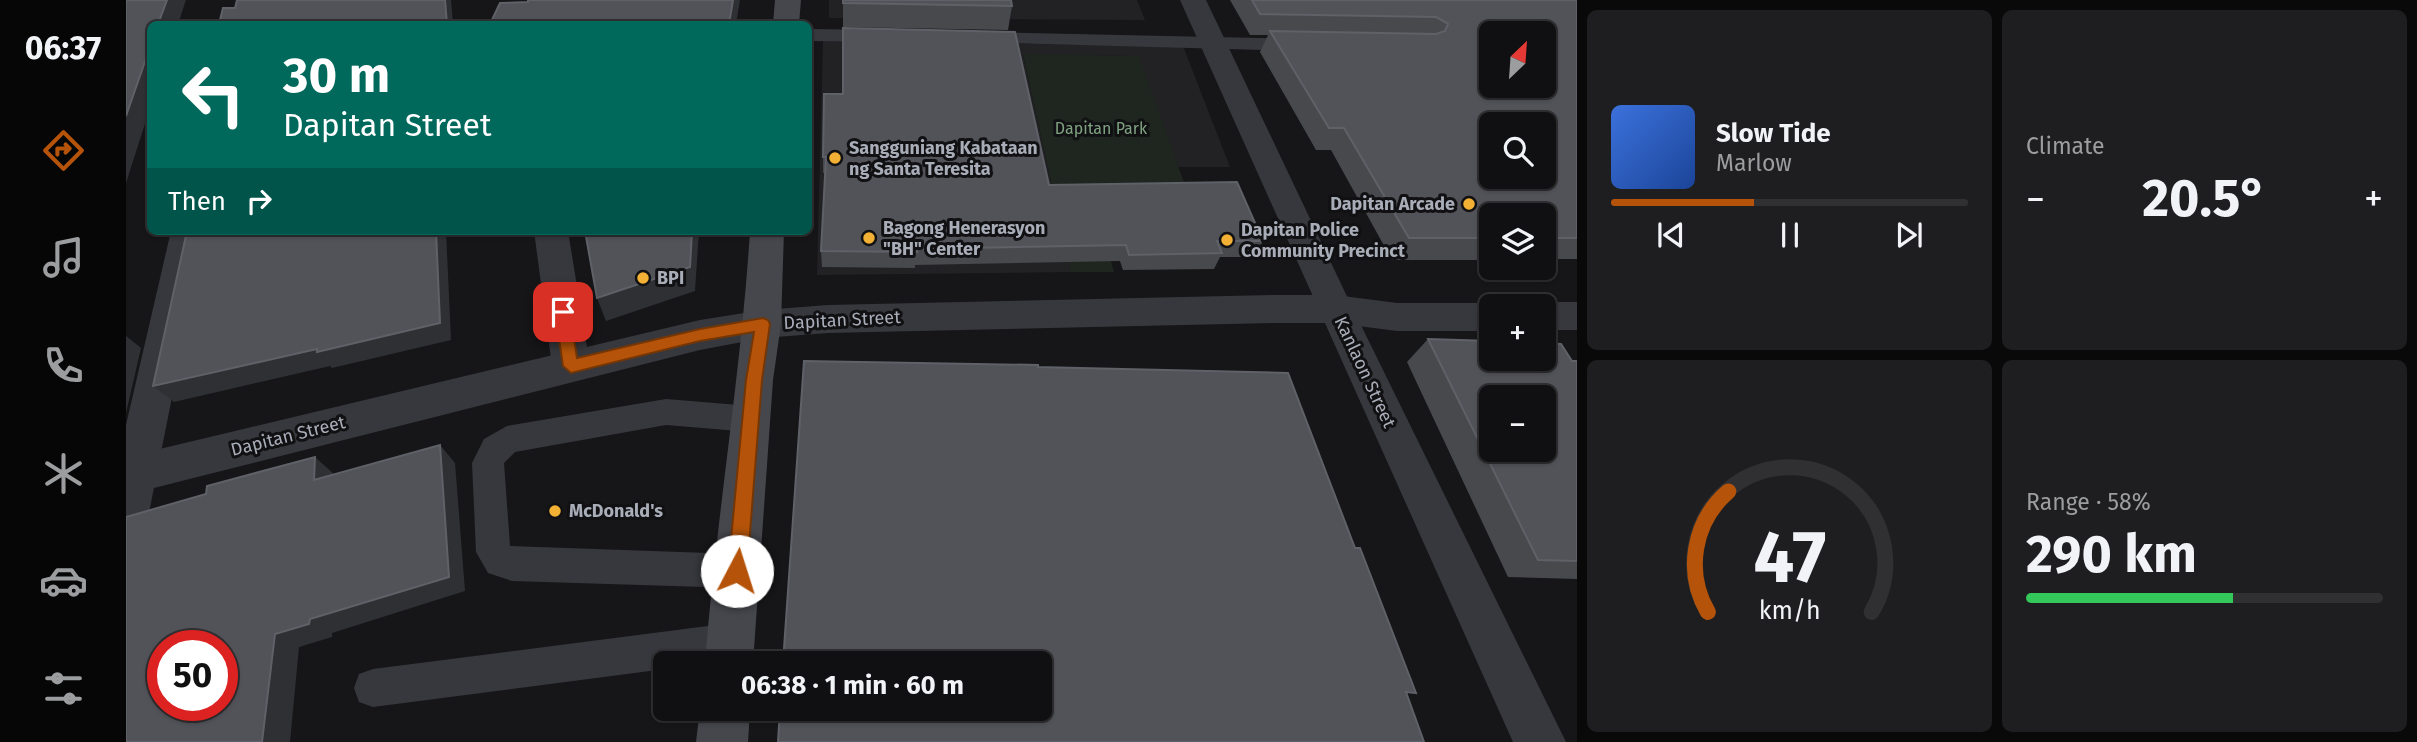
<!DOCTYPE html>
<meta charset="utf-8">
<style>
:root{--surface:#101012;--page:#1e1e20;--text:#f1f3f6;--muted:#9c9d9f;--line:#303032;--accent:#b45309}
body{margin:0;font-family:"Fira Sans",sans-serif;background:var(--page);color:var(--text);height:100vh;display:flex;flex-direction:column;font-size:26px;white-space:nowrap}
*{box-sizing:border-box;margin:0}
p{font-size:23px;color:var(--muted)}
.icon{flex:none;width:38px;height:38px;fill:none;stroke:currentColor;stroke-width:2;stroke-linecap:round;stroke-linejoin:round}
.map{position:relative;flex:1;overflow:hidden}
.side{display:flex;flex-direction:column;gap:10px;padding:10px;background:#09090a;width:840px}
.side>*{flex:none}
.hud{position:absolute;left:21px;top:21px;width:665px;height:214px;border-radius:10px;box-shadow:0 2px 5px #0004,0 0 0 2px var(--line);background:#00695c;color:#fff;overflow:hidden}
.needle{width:46px;rotate:25deg}
.controls{position:absolute;left:1353px;top:21px;display:grid;gap:14px}
.controls a{display:grid;place-items:center;width:77px;height:77px;border-radius:10px;background:var(--surface);box-shadow:0 2px 5px #0004,0 0 0 2px var(--line);font-size:35px}
.speed{position:absolute;left:21px;top:630px;display:flex;gap:14px;font-size:35px;font-weight:700;text-align:center}
.speed>*{display:grid;place-content:center;width:91px;height:91px;border-radius:50%;background:var(--surface);box-shadow:0 2px 5px #0004,0 0 0 2px var(--line);line-height:1}
.speed .limit{border:10px solid #d22;background:#fff;color:#111}
.pin{position:absolute;display:grid;place-items:center;width:60px;height:60px;color:#fff;margin:-30px;border-radius:14px;box-shadow:0 4px 10px #0006}
.me{position:absolute;width:77px;margin:-38px;rotate:5deg;stroke-linejoin:round;filter:drop-shadow(0 0 5px #0008)}
.turn{display:flex;align-items:center;gap:24px;height:147px;padding:0 21px;font-size:32px}
.turn .icon{width:91px;height:91px;stroke-width:2.5}
.turn b{display:block;font-size:49px;line-height:60px}
.then{display:flex;align-items:center;height:66px;padding:0 21px;background:#0003;gap:14px;font-size:26px}
.big{font-size:52px;font-weight:700;line-height:1.1}
.side .widget{flex:1;display:flex;flex-direction:column;justify-content:center;gap:10px;min-width:0;padding:0 24px;border-radius:10px;background:var(--page)}
.side .dial{align-items:center;gap:0}
.dial svg{height:182px;overflow:visible;fill:none;stroke:var(--line);stroke-width:7;stroke-linecap:round;text-anchor:middle}
.dial text{fill:var(--text);stroke:none}
.song{display:flex;align-items:center;gap:21px}
.cover{width:84px;height:84px;border-radius:10px;background:linear-gradient(135deg,hsl(220 70% 55%),hsl(220 70% 35%))}
.played{height:7px;border-radius:4px;background:linear-gradient(90deg,var(--accent) 40%,var(--line) 40%)}
.keys{display:flex;justify-content:space-around;direction:ltr}
.heat{display:flex;justify-content:space-between;align-items:center;font-size:38px;direction:ltr}
.charge{height:10px;border-radius:5px;background:linear-gradient(90deg,#34c759 58%,var(--line) 0)}
.side .tiles{flex:1;display:grid;gap:10px;grid-template-columns:repeat(2,1fr)}
.trip{position:absolute;left:527px;top:651px;width:399px;height:70px;border-radius:10px;background:var(--surface);box-shadow:0 2px 5px #0004,0 0 0 2px var(--line);font-weight:700;line-height:70px;text-align:center}
main{display:flex;flex:1;min-height:0}
.dock{display:flex;flex-direction:column;width:126px;justify-content:space-around;align-items:center;background:#060607;color:var(--muted)}
.dock .icon{width:49px;height:49px}
.dock .selected{color:var(--accent)}
.dock b{font-size:32px;color:var(--text)}
.map>svg:first-child{display:block}
.built{fill:#222225}
.green{fill:#1e261f}
.lines{fill:none;stroke-linecap:round;stroke-linejoin:round}
.service{fill:#37383d;fill-rule:evenodd}
.minor{fill:#37383d;fill-rule:evenodd}
.tertiary{fill:#37383d;fill-rule:evenodd}
.secondary{fill:#45474d;fill-rule:evenodd}
.wall{fill:#47494d}
.shaded-wall{fill:#2f3033}
.building{fill:#525359;stroke:#5f6168;stroke-width:2;fill-rule:evenodd}
.route{fill:#b45309;stroke:#753606;stroke-width:2}
.poi-dot{fill:#f2b134;stroke:#111113;stroke-width:2.5}
.labels{text-anchor:middle;dominant-baseline:central;stroke-width:6;stroke-linejoin:round;paint-order:stroke}
.far-park-label{font-size:16px;fill:#7fa381;stroke:#111113}
.poi-label{font-size:18px;font-weight:bold;fill:#a8adb8;stroke:#111113;text-anchor:start}
.street-label{font-size:18px;fill:#a8adb8;stroke:#111113}
</style>
<main>
<nav class="dock">
<b>06:37</b>
<svg class="icon selected" aria-label="directions" viewBox="0 0 24 24"><path d="M12 3l9 9-9 9-9-9zM9 14v-3h6M13 9l2 2-2 2"/></svg>
<svg class="icon" aria-label="music" viewBox="0 0 24 24"><path d="M9 18V5l10-2v13"/><circle cx="6" cy="18" r="3"/><circle cx="16" cy="16" r="3"/></svg>
<svg class="icon" aria-label="phone" viewBox="0 0 24 24"><path d="M5 4h4l2 5-3 2q2 4 5 5l2-3 5 2v4C11 20 4 13 5 4z"/></svg>
<svg class="icon" aria-label="climate" viewBox="0 0 24 24"><path d="M12 3v18M4 7l16 10M4 17L20 7"/></svg>
<svg class="icon" aria-label="car" viewBox="0 0 24 24"><path d="M5 17H2v-5l4-1 3-4h7l3 4 3 1v5h-3M9 17h6M6 11h13"/><circle cx="7" cy="17" r="2"/><circle cx="17" cy="17" r="2"/></svg>
<svg class="icon" aria-label="filters" viewBox="0 0 24 24"><path d="M4 7h16M4 17h16"/><circle cx="9" cy="7" r="2"/><circle cx="15" cy="17" r="2"/></svg>
</nav>
<div class="map">
<svg width="1451" height="742" viewBox="0 0 1451 742">
<rect width="100%" height="100%" fill="#161618"/>
<!-- built -->
<g class="built">
<path d="M703 0H1011L1019 20 703 18Z"/>
<path d="M697 41 1057 46 1104 167H1052L1012 56 897 55 945 272 691 275Z"/>
</g>
<!-- green -->
<path class="green" d="M897 54 1013 56 1061 191H966L988 272H945Z"/>
<g class="lines">
<!-- service -->
<g class="service">
<path d="M682 29 757 30 764 32 767 36 764 40 757 42 682 41Z"/>
<path d="M852 32 1177 39 1184 41 1187 45 1184 49 1177 51 845 42 842 38 845 34Z"/>
<path d="M540 399 625 406 636 410 641 419 636 428 625 432 540 425 389 452 378 463 384 546 611 554 623 559 629 571 623 583 611 588 386 581 362 573 350 552 346 463 358 439 381 426Z"/>
<path d="M605 623 618 629 624 642 618 655 605 661 584 663H539V669L247 707 233 702 228 688 233 674 247 669Z"/>
</g>
<!-- minor -->
<g class="minor">
<path d="M1054 0H1080L1227 309 1440 742H1387Z"/>
<path d="M45 231H79L22 518 15 532 0 538V425Z"/>
<path d="M408 231H442L464 366 459 377 445 381 431 377 426 366Z"/>
</g>
<!-- tertiary -->
<g class="tertiary">
<path d="M1147 295H1209L1271 303H1365L1375 306H1365V331H1271L1209 323H1147L702 333 637 338 574 350 0 495V457L574 320 637 310 702 305Z"/>
<path d="M1418 302H1451V330H1418V306H1405Z"/>
</g>
<!-- secondary -->
<g class="secondary">
<path d="M649 0H675L673 24H647Z"/>
<path d="M624 231H658L655 324 647 380 627 663H579C590 519 615 375 624 231Z"/>
<path d="M574 709H624L622 742H570Z"/>
</g>
</g>
<!-- wall -->
<g class="wall">
<path d="M717 0 886 6 882 30 717 27Z"/>
<path d="M1104 0H1451V259H1418V215H1365V260H1266L1205 150H1190L1134 52 1142 35H1124Z"/>
<path d="M717 94 923 185 1137 241 1128 257H1094L1088 269 997 270 994 261 789 265V268L696 267 695 251 699 173H697V157Z"/>
<path d="M1302 339 1451 361V579L1382 577 1281 362Z"/>
</g>
<!-- shaded-wall -->
<g class="shaded-wall">
<path d="M41 0H60L52 24H32Z"/>
<path d="M319 0H325L327 24H321Z"/>
<path d="M607 0H614L610 24H603Z"/>
<path d="M24 47V108L0 183V116Z"/>
<path d="M310 231H320L325 340 206 368 204 366 48 402 27 386Z"/>
<path d="M566 231H573L569 291 480 321 471 298Z"/>
<path d="M0 336 15 348 0 413Z"/>
<path d="M314 445 329 463 339 591 206 633V637L173 647 164 742H136L149 634 184 619Z"/>
<path d="M189 457 209 475 188 480Z"/>
</g>
<!-- building -->
<g class="building">
<path d="M0 0H41L32 24H24V47L0 116Z"/>
<path d="M111 0H319L321 24H93L97 8H109Z"/>
<path d="M402 0H607L603 24H364L374 3 402 2Z"/>
<path d="M717 0H885L886 6 717 3Z"/>
<path d="M1126 0H1451V238H1418V215H1365V238H1283L1218 128H1203L1144 31 1310 34 1319 31 1322 24 1310 17 1134 14ZM1365 33H1418V86H1365ZM1365 124H1418V177H1365Z"/>
<path d="M717 28 889 32 923 185 1111 182 1137 241H1091L1096 253 1003 255 1000 245 790 249 791 252 695 251 700 157H697L698 94H717Z"/>
<path d="M61 231H310L314 323 191 352V349L27 386Z"/>
<path d="M459 231H566L564 267 471 298Z"/>
<path d="M1302 339 1365 341V359H1418V343L1435 344 1446 361H1451V561L1412 560ZM1365 397H1418V450H1365Z"/>
<path d="M678 361 912 365V367L1162 373 1229 548H1234L1290 693 1280 692 1298 742H652L654 709H914V663H657Z"/>
<path d="M314 445 323 577 184 619 183 624 149 634 136 742H0V517L80 494 81 486 189 457 188 480ZM37 646H96V705H37Z"/>
</g>
<!-- route -->
<path class="route" d="M437 306 444 312 451 358 574 329 637 318 642 320 644 324 636 380 621 571 618 577 611 580 605 577 602 571 620 380 628 332 574 341 445 373 437 366 429 312Z"/>
<!-- markers -->
<g class="poi-dot">
<circle cx="709" cy="158" r="7"/>
<circle cx="1343" cy="204" r="7"/>
<circle cx="743" cy="238" r="7"/>
<circle cx="1101" cy="240" r="7"/>
<circle cx="517" cy="278" r="7"/>
<circle cx="429" cy="511" r="7"/>
</g>
<g class="labels">
<!-- far-park labels -->
<g class="far-park-label">
<text x="975" y="128">Dapitan Park</text>
</g>
<!-- poi labels -->
<g class="poi-label">
<text x="723" y="148">Sangguniang Kabataan<tspan x="723" dy="21">ng Santa Teresita</tspan></text>
<text x="1329" y="204" text-anchor="end">Dapitan Arcade</text>
<text x="757" y="228">Bagong Henerasyon<tspan x="757" dy="21">"BH" Center</tspan></text>
<text x="1115" y="230">Dapitan Police<tspan x="1115" dy="21">Community Precinct</tspan></text>
<text x="531" y="278">BPI</text>
<text x="443" y="511">McDonald's</text>
</g>
<!-- street labels -->
<g class="street-label">
<text transform="translate(716 320) rotate(-3)">Dapitan Street</text>
<text transform="translate(1239 372) rotate(65)">Kanlaon Street</text>
<text transform="translate(162 436) rotate(-14)">Dapitan Street</text>
</g>
</g>
</svg>
<div class="controls">
<a><svg class="needle" viewBox="-14 -14 28 28"><path d="M0-13l5 13h-10z" fill="#e53935"/><path d="M0 13l5-13h-10z" fill="#9c9d9f"/></svg></a>
<a><svg class="icon" aria-label="search" viewBox="0 0 24 24"><circle cx="10" cy="10" r="6"/><path d="M15 15l6 6"/></svg></a>
<a><svg class="icon" aria-label="layers" viewBox="0 0 24 24"><path d="M12 4l9 5-9 5-9-5zM3 14l9 5 9-5"/></svg></a>
<a>+</a>
<a>−</a>
</div>
<div class="speed"><div class="limit">50</div></div>
<div class="pin" style="left:437px;top:312px;background:#d93025"><svg class="icon" aria-label="arrive" viewBox="0 0 24 24"><path d="M6 21V4h12l-3 4 3 4H6"/></svg></div>
<svg class="me" style="left:611px;top:571px" viewBox="-20 -20 40 40"><circle r="19" fill="#fff"/><path d="M0-13L10 11 0 6-10 11z" fill="#b45309"/></svg>
<div class="trip">06:38 · 1 min · 60 m</div>
<div class="hud">
<div class="turn"><svg class="icon" aria-label="left" viewBox="0 0 24 24"><path d="M17 20v-9H6M10 6l-5 5 5 5"/></svg><div><b>30 m</b>Dapitan Street</div></div>
<div class="then">Then<svg class="icon" aria-label="right" viewBox="0 0 24 24"><path d="M7 20v-9h11M14 6l5 5-5 5"/></svg></div>
</div>
</div>
<section class="side">
<div class="tiles">
<div class="widget">
<div class="song"><i class="cover"></i><div><b>Slow Tide</b><p>Marlow</p></div></div>
<div class="played"></div>
<div class="keys"><svg class="icon" aria-label="previous" viewBox="0 0 24 24"><path d="M18 5L8 12l10 7zM5 5v14"/></svg><svg class="icon" aria-label="pause" viewBox="0 0 24 24"><path d="M8 5v14M16 5v14"/></svg><svg class="icon" aria-label="next" viewBox="0 0 24 24"><path d="M6 5l10 7-10 7zM19 5v14"/></svg></div>
</div>
<div class="widget"><p>Climate</p>
<div class="heat"><a>−</a><b class="big">20.5°</b><a>+</a></div>
</div>
<div class="widget dial"><svg viewBox="0 0 100 80">
<path d="M14 69A42 42 0 1 1 86 69"/>
<path d="M14 69A42 42 0 0 1 23 16" stroke="#b45309"/>
<text x="50" y="56" font-size="32" font-weight="700">47</text>
<text x="50" y="72" font-size="11">km/h</text>
</svg></div>
<div class="widget"><p>Range · 58%</p><b class="big">290 km</b><div class="charge"></div></div>
</div>
</section>
</main>
